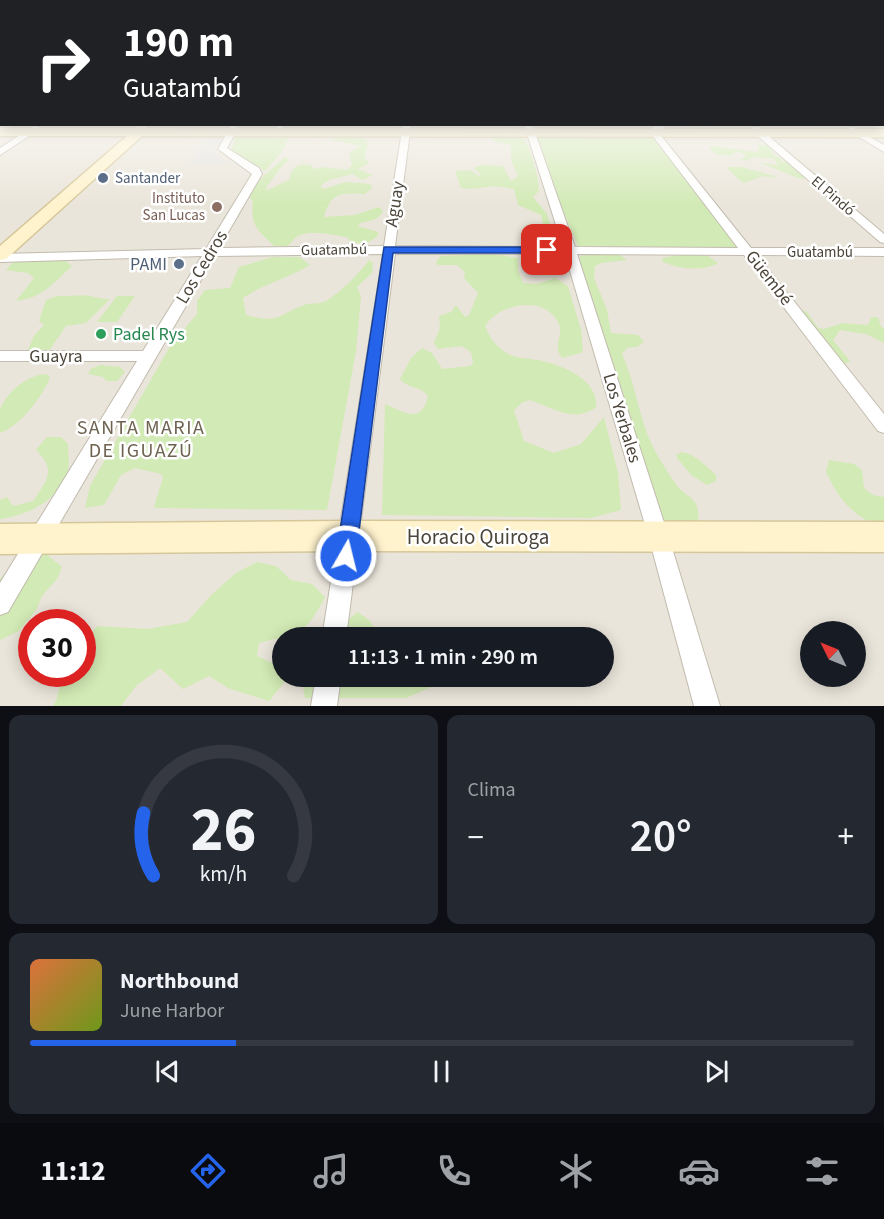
<!DOCTYPE html>
<html lang="es">
<meta charset="utf-8">
<style>
:root{--surface:#171b24;--page:#242831;--text:#f1f3f6;--muted:#9ea1a6;--line:#363941;--accent:#2563eb}
body{margin:0;font-family:"Source Sans 3",sans-serif;background:var(--page);color:var(--text);height:100vh;display:flex;flex-direction:column;font-size:22px;white-space:nowrap}
*{box-sizing:border-box;margin:0}
p{font-size:20px;color:var(--muted)}
.icon{flex:none;width:33px;height:33px;fill:none;stroke:currentColor;stroke-width:2;stroke-linecap:round;stroke-linejoin:round}
.map{position:relative;height:706px;overflow:hidden}
.details{display:flex;flex-direction:column;gap:9px;padding:9px;background:#0d0f14;flex:1}
.details>*{flex:none}
.banner{position:absolute;left:0px;top:0px;width:885px;height:126px;box-shadow:0 3px 15px #0003;background:#202124;color:#fff;overflow:hidden}
.needle{width:39px;rotate:313deg}
.controls{position:absolute;left:800px;top:621px;display:grid;gap:12px}
.controls a{display:grid;place-items:center;width:66px;height:66px;border-radius:50%;background:var(--surface);box-shadow:0 3px 15px #0003;font-size:30px}
.speed{position:absolute;left:18px;top:609px;display:flex;gap:12px;font-size:30px;font-weight:700;text-align:center}
.speed>*{display:grid;place-content:center;width:78px;height:78px;border-radius:50%;background:var(--surface);box-shadow:0 3px 15px #0003;line-height:1}
.speed .limit{border:9px solid #d22;background:#fff;color:#111}
.pin{position:absolute;display:grid;place-items:center;width:51px;height:51px;color:#fff;margin:-26px;border-radius:12px;box-shadow:0 3px 9px #0006}
.me{position:absolute;width:66px;margin:-33px;rotate:8deg;stroke-linejoin:round;filter:drop-shadow(0 0 4px #0008)}
.turn{display:flex;align-items:center;gap:21px;height:126px;padding:0 24px;font-size:27px}
.turn .icon{width:78px;height:78px;stroke-width:2.5}
.turn b{display:block;font-size:42px;line-height:51px}
.big{font-size:45px;font-weight:600;line-height:1.1}
.details .tile{flex:1;display:flex;flex-direction:column;justify-content:center;gap:9px;min-width:0;padding:0 21px;border-radius:12px;background:var(--page)}
.details .dial{align-items:center;gap:0}
.dial svg{height:156px;overflow:visible;fill:none;stroke:var(--line);stroke-width:7;stroke-linecap:round;text-anchor:middle}
.dial text{fill:var(--text);stroke:none}
.song{display:flex;align-items:center;gap:18px}
.cover{width:72px;height:72px;border-radius:9px;background:linear-gradient(135deg,hsl(20 70% 55%),hsl(80 70% 35%))}
.played{height:6px;border-radius:3px;background:linear-gradient(90deg,var(--accent) 25%,var(--line) 25%)}
.keys{display:flex;justify-content:space-around;direction:ltr}
.heat{display:flex;justify-content:space-between;align-items:center;font-size:33px;direction:ltr}
.details .tiles{flex:1;display:grid;gap:9px;grid-template-columns:1fr 1fr}
.tile:last-child{grid-column:span 2}
.trip{position:absolute;left:272px;top:627px;width:342px;height:60px;border-radius:30px;background:var(--surface);box-shadow:0 3px 15px #0003;font-weight:600;line-height:60px;text-align:center}
.tab-bar{display:flex;height:96px;justify-content:space-around;align-items:center;background:#090b0e;color:var(--muted)}
.tab-bar .icon{width:42px;height:42px}
.tab-bar .active{color:var(--accent)}
.tab-bar b{font-size:27px;color:var(--text)}
.map>svg:first-child{display:block}
.residential{fill:#eae5da;fill-rule:evenodd}
.green{fill:#d2eab5}
.parking{fill:#e5e3e0}
.lines{fill:none;stroke-linecap:round;stroke-linejoin:round}
.minor-casing{stroke:#c2bbae;stroke-width:2}
.secondary-casing{stroke:#d6c79b;stroke-width:3}
.minor{fill:#fff;fill-rule:evenodd}
.secondary{fill:#fff3cd;fill-rule:evenodd}
.route{fill:#2563eb;stroke:#184099;stroke-width:1.5}
.service-dot{fill:#5c6f8a;stroke:#fff;stroke-width:2}
.education-dot{fill:#8d6e63;stroke:#fff;stroke-width:2}
.leisure-dot{fill:#2e9e5b;stroke:#fff;stroke-width:2}
.labels{text-anchor:middle;dominant-baseline:central;stroke-width:5;stroke-linejoin:round;paint-order:stroke}
.far-service-label{font-size:15px;fill:#4e5e75;stroke:#fff;text-anchor:start}
.far-street-label{font-size:15px;fill:#4b4439;stroke:#fff}
.far-education-label{font-size:15px;fill:#785e54;stroke:#fff;text-anchor:end}
.street-label{font-size:18px;fill:#4b4439;stroke:#fff}
.service-label{font-size:18px;fill:#4e5e75;stroke:#fff;text-anchor:end}
.leisure-label{font-size:18px;fill:#27864d;stroke:#fff;text-anchor:start}
.neighbourhood-label{font-size:20px;letter-spacing:1.5px;fill:#6e6250;stroke:#fff}
.near-street-label{font-size:21px;fill:#4b4439;stroke:#fff}
</style>
<div class="map">
<svg width="884" height="706" viewBox="0 0 884 706">
<rect width="100%" height="100%" fill="#f6f3ec"/>
<!-- residential -->
<path class="residential" d="M0 107 2 124H884V107V706H0ZM32 622H82V674H32ZM810 632H855V676H810ZM282 638H603V676H282Z"/>
<!-- green -->
<g class="green">
<path d="M530 131H653L739 248 578 246Z"/>
<path d="M240 134H291L282 151 265 171 231 150 236 137Z"/>
<path d="M335 136H358L367 140 368 145 364 157 369 163 358 169 373 175 362 180 353 174 329 180 320 186 324 189 346 182 371 184 372 188 365 194C340 193 331 192 324 217L355 215 379 207 383 211C378 221 369 221 360 223L358 226 378 232V236L366 244 351 242 347 237C332 235 312 229 298 236 293 239 292 243 287 246H274C257 230 250 225 253 201L249 197 258 181 285 157 289 160C278 168 275 177 267 186L266 191 290 179C290 168 298 162 311 165L313 169 321 167 348 170 352 164 349 153 360 146 333 140Z"/>
<path d="M499 136H521C530 144 539 178 539 191L533 197 547 214 552 232 547 240 539 239 544 229 541 215 518 205 514 189 495 186 471 189 461 188 455 171 470 170 480 177 481 175 474 168 481 165 503 166 511 181 518 176 511 161V145L496 142 492 138Z"/>
<path d="M758 144 769 146 774 155 783 160 780 163 786 161C799 172 817 169 829 182L798 178 758 162 777 165 775 159 753 157 746 161 741 159 745 157 743 153 736 152 731 156 716 154 709 148 713 146 756 152 759 150Z"/>
<path d="M741 167 775 176 778 178 763 176 744 183C736 179 735 174 728 170V167Z"/>
<path d="M615 251 627 260 601 263 595 266 594 278 607 310 611 333 638 335 644 342 637 347 627 348 622 354C636 384 638 417 653 447 659 459 668 472 675 483 687 501 701 493 698 525L677 530 662 520 579 261 580 256Z"/>
<path d="M494 254 518 258V270L523 283 537 284 555 278 568 286 581 330 583 352 563 358C551 348 564 336 559 324 546 294 499 303 485 326 491 340 498 350 513 356 518 358 525 358 531 359 555 362 599 377 596 407 573 424 554 408 530 400L523 402 514 410 524 441 554 453 581 444 604 417 618 473 621 510 591 518 382 515 385 404C405 413 421 424 428 397 423 386 408 389 400 379L411 358 422 348 432 353 442 369 470 366 473 363 471 352 461 346 438 349 434 343 440 328 439 316 451 312 456 305 465 317 469 315 478 293 464 278 465 272 457 265H438L436 262 441 256Z"/>
<path d="M684 254 708 256 718 263C703 272 676 269 662 261L663 258Z"/>
<path d="M273 257H299L310 265C289 278 265 283 243 298L246 315C281 325 279 313 307 304 313 303 320 304 326 301 342 291 357 276 369 260L373 263 372 273 357 287 361 296 356 351 327 510 156 508 154 506 163 478 161 474 135 468 121 475 104 505 85 508 90 486 172 343 197 314V301L205 290 230 288 239 267Z"/>
<path d="M33 259 64 260 72 266C53 283 43 298 16 301L34 278 28 273 6 270 12 263Z"/>
<path d="M57 296C67 297 80 294 89 296 97 297 101 299 110 299L86 323 66 326 48 352 32 356 28 350 34 336 44 325 39 321 46 300Z"/>
<path d="M117 296H135L117 322H97Z"/>
<path d="M796 308 807 312 818 328 824 329 843 323 868 325 871 317H878L881 327 884 328V343L866 334 840 330 833 340 850 361 842 365 796 324 791 315Z"/>
<path d="M100 365 120 367 125 372 117 381H106L103 377 88 374 91 369Z"/>
<path d="M47 374 50 378C41 398 21 425 0 433 0 427 0 415 0 409 8 391 27 375 47 374Z"/>
<path d="M47 437H61L68 444C68 452 70 464 68 472 60 500 26 516 0 519V500L7 497 13 506 33 501C47 480 57 470 36 450Z"/>
<path d="M682 452C695 454 707 467 716 475V481L707 485 691 475 677 458 676 455Z"/>
<path d="M829 460 854 464 862 470 864 488 873 495 884 497V524C857 525 835 493 826 472Z"/>
<path d="M46 554 62 567 57 579 42 596 36 610 19 631 0 640V579L17 561Z"/>
<path d="M257 562 276 566 291 580 312 584 325 597C304 637 298 633 259 643L257 656 274 664 282 671V676L288 678 269 701 228 688 209 676 183 689 160 668 136 686 121 706H53L56 701 63 674H82L83 640 98 626 147 629 187 622 211 595 236 573Z"/>
<path d="M358 612 370 621 378 634 388 637 324 638Z"/>
<path d="M301 677H437L436 685 406 698H305Z"/>
</g>
<!-- parking -->
<path class="parking" d="M212 135H224L214 149 216 154 231 164H188Z"/>
<g class="lines">
<!-- minor casing -->
<g class="minor-casing">
<g id="minor">
<path d="M278 124H288L280 129 276 127Z"/>
<path d="M403 124H411L395 246 563 247 524 124H532L575 247 738 248 649 131 657 124H665L664 129 658 132 751 248H884V256L757 255 884 414V433L878 431 744 255 577 254 669 538 720 706H694L649 538 565 254H395L346 638H322L383 254 215 256 8 612 0 615V583L137 361H0V351H143L202 256 0 262V254L206 249 252 174 218 149 231 126H234L238 128 227 148 259 168 262 174 219 248 384 246Z"/>
<path d="M34 126 41 128 0 155V148Z"/>
<path d="M752 127H758L884 234V243L880 242 752 131Z"/>
<path d="M852 127 884 145V152L849 131V127Z"/>
<path d="M316 676H341L337 706H311Z"/>
</g>
</g>
<!-- secondary casing -->
<g class="secondary-casing">
<g id="secondary">
<path d="M137 124H147V128L884 129V137L142 136 6 259 0 260V246L127 136H0V128H135Z"/>
<path d="M349 521 884 522V552L349 551 0 554V524Z"/>
</g>
</g>
<!-- minor -->
<use href="#minor" class="minor"/>
<!-- secondary -->
<use href="#secondary" class="secondary"/>
</g>
<!-- sky -->
<linearGradient id="sky" x2="0" y2="1"><stop stop-color="#8fc1ec"/><stop offset="0.52" stop-color="#fbfaf6"/><stop offset="1" stop-color="#fbfaf6" stop-opacity="0"/></linearGradient>
<rect width="884" height="206" fill="url(#sky)"/>
<!-- route -->
<path class="route" d="M384 247H547L553 250 547 253H393L356 556 353 563 346 566 339 563 336 556Z"/>
<!-- markers -->
<g class="service-dot">
<circle cx="103" cy="178" r="6"/>
<circle cx="179" cy="264" r="6"/>
</g>
<circle class="education-dot" cx="217" cy="207" r="6"/>
<circle class="leisure-dot" cx="101" cy="334" r="6"/>
<g class="labels">
<!-- far-service labels -->
<g class="far-service-label">
<text x="115" y="178">Santander</text>
</g>
<!-- far-street labels -->
<g class="far-street-label">
<text transform="translate(833 196) rotate(41)">El Pindó</text>
<text transform="translate(334 250) rotate(-1)">Guatambú</text>
<text x="820" y="252">Guatambú</text>
</g>
<!-- far-education labels -->
<g class="far-education-label">
<text x="205" y="198">Instituto<tspan x="205" dy="17">San Lucas</tspan></text>
</g>
<!-- street labels -->
<g class="street-label">
<text transform="translate(395 204) rotate(-81)">Aguay</text>
<text transform="translate(202 267) rotate(-59)">Los Cedros</text>
<text transform="translate(769 278) rotate(52)">Güembé</text>
<text x="56" y="356">Guayra</text>
<text transform="translate(622 418) rotate(73)">Los Yerbales</text>
</g>
<!-- service labels -->
<g class="service-label">
<text x="167" y="264">PAMI</text>
</g>
<!-- leisure labels -->
<g class="leisure-label">
<text x="113" y="334">Padel Rys</text>
</g>
<!-- neighbourhood labels -->
<g class="neighbourhood-label">
<text x="141" y="428">SANTA MARIA<tspan x="141" dy="23">DE IGUAZÚ</tspan></text>
</g>
<!-- near-street labels -->
<g class="near-street-label">
<text x="478" y="537">Horacio Quiroga</text>
</g>
</g>
</svg>
<div class="controls">
<a><svg class="needle" viewBox="-14 -14 28 28"><path d="M0-13l5 13h-10z" fill="#e53935"/><path d="M0 13l5-13h-10z" fill="#9ea1a6"/></svg></a>
</div>
<div class="speed"><div class="limit">30</div></div>
<div class="pin" style="left:547px;top:250px;background:#d93025"><svg class="icon" aria-label="arrive" viewBox="0 0 24 24"><path d="M6 21V4h12l-3 4 3 4H6"/></svg></div>
<svg class="me" style="left:346px;top:556px" viewBox="-20 -20 40 40"><circle r="17" fill="#2563eb" stroke="#fff" stroke-width="3"/><path d="M0-11L8 9 0 5-8 9z" fill="#fff"/></svg>
<div class="trip">11:13 · 1 min · 290 m</div>
<div class="banner">
<div class="turn"><svg class="icon" aria-label="right" viewBox="0 0 24 24"><path d="M7 20v-9h11M14 6l5 5-5 5"/></svg><div><b>190 m</b>Guatambú</div></div>
</div>
</div>
<section class="details">
<div class="tiles">
<div class="tile dial"><svg viewBox="0 0 100 80">
<path d="M14 69A42 42 0 1 1 86 69"/>
<path d="M14 69A42 42 0 0 1 9 37" stroke="#2563eb"/>
<text x="50" y="56" font-size="32" font-weight="700">26</text>
<text x="50" y="72" font-size="11">km/h</text>
</svg></div>
<div class="tile"><p>Clima</p>
<div class="heat"><a>−</a><b class="big">20°</b><a>+</a></div>
</div>
<div class="tile">
<div class="song"><i class="cover"></i><div><b>Northbound</b><p>June Harbor</p></div></div>
<div class="played"></div>
<div class="keys"><svg class="icon" aria-label="previous" viewBox="0 0 24 24"><path d="M18 5L8 12l10 7zM5 5v14"/></svg><svg class="icon" aria-label="pause" viewBox="0 0 24 24"><path d="M8 5v14M16 5v14"/></svg><svg class="icon" aria-label="next" viewBox="0 0 24 24"><path d="M6 5l10 7-10 7zM19 5v14"/></svg></div>
</div>
</div>
</section>
<nav class="tab-bar">
<b>11:12</b>
<svg class="icon active" aria-label="directions" viewBox="0 0 24 24"><path d="M12 3l9 9-9 9-9-9zM9 14v-3h6M13 9l2 2-2 2"/></svg>
<svg class="icon" aria-label="music" viewBox="0 0 24 24"><path d="M9 18V5l10-2v13"/><circle cx="6" cy="18" r="3"/><circle cx="16" cy="16" r="3"/></svg>
<svg class="icon" aria-label="phone" viewBox="0 0 24 24"><path d="M5 4h4l2 5-3 2q2 4 5 5l2-3 5 2v4C11 20 4 13 5 4z"/></svg>
<svg class="icon" aria-label="climate" viewBox="0 0 24 24"><path d="M12 3v18M4 7l16 10M4 17L20 7"/></svg>
<svg class="icon" aria-label="car" viewBox="0 0 24 24"><path d="M5 17H2v-5l4-1 3-4h7l3 4 3 1v5h-3M9 17h6M6 11h13"/><circle cx="7" cy="17" r="2"/><circle cx="17" cy="17" r="2"/></svg>
<svg class="icon" aria-label="filters" viewBox="0 0 24 24"><path d="M4 7h16M4 17h16"/><circle cx="9" cy="7" r="2"/><circle cx="15" cy="17" r="2"/></svg>
</nav>
